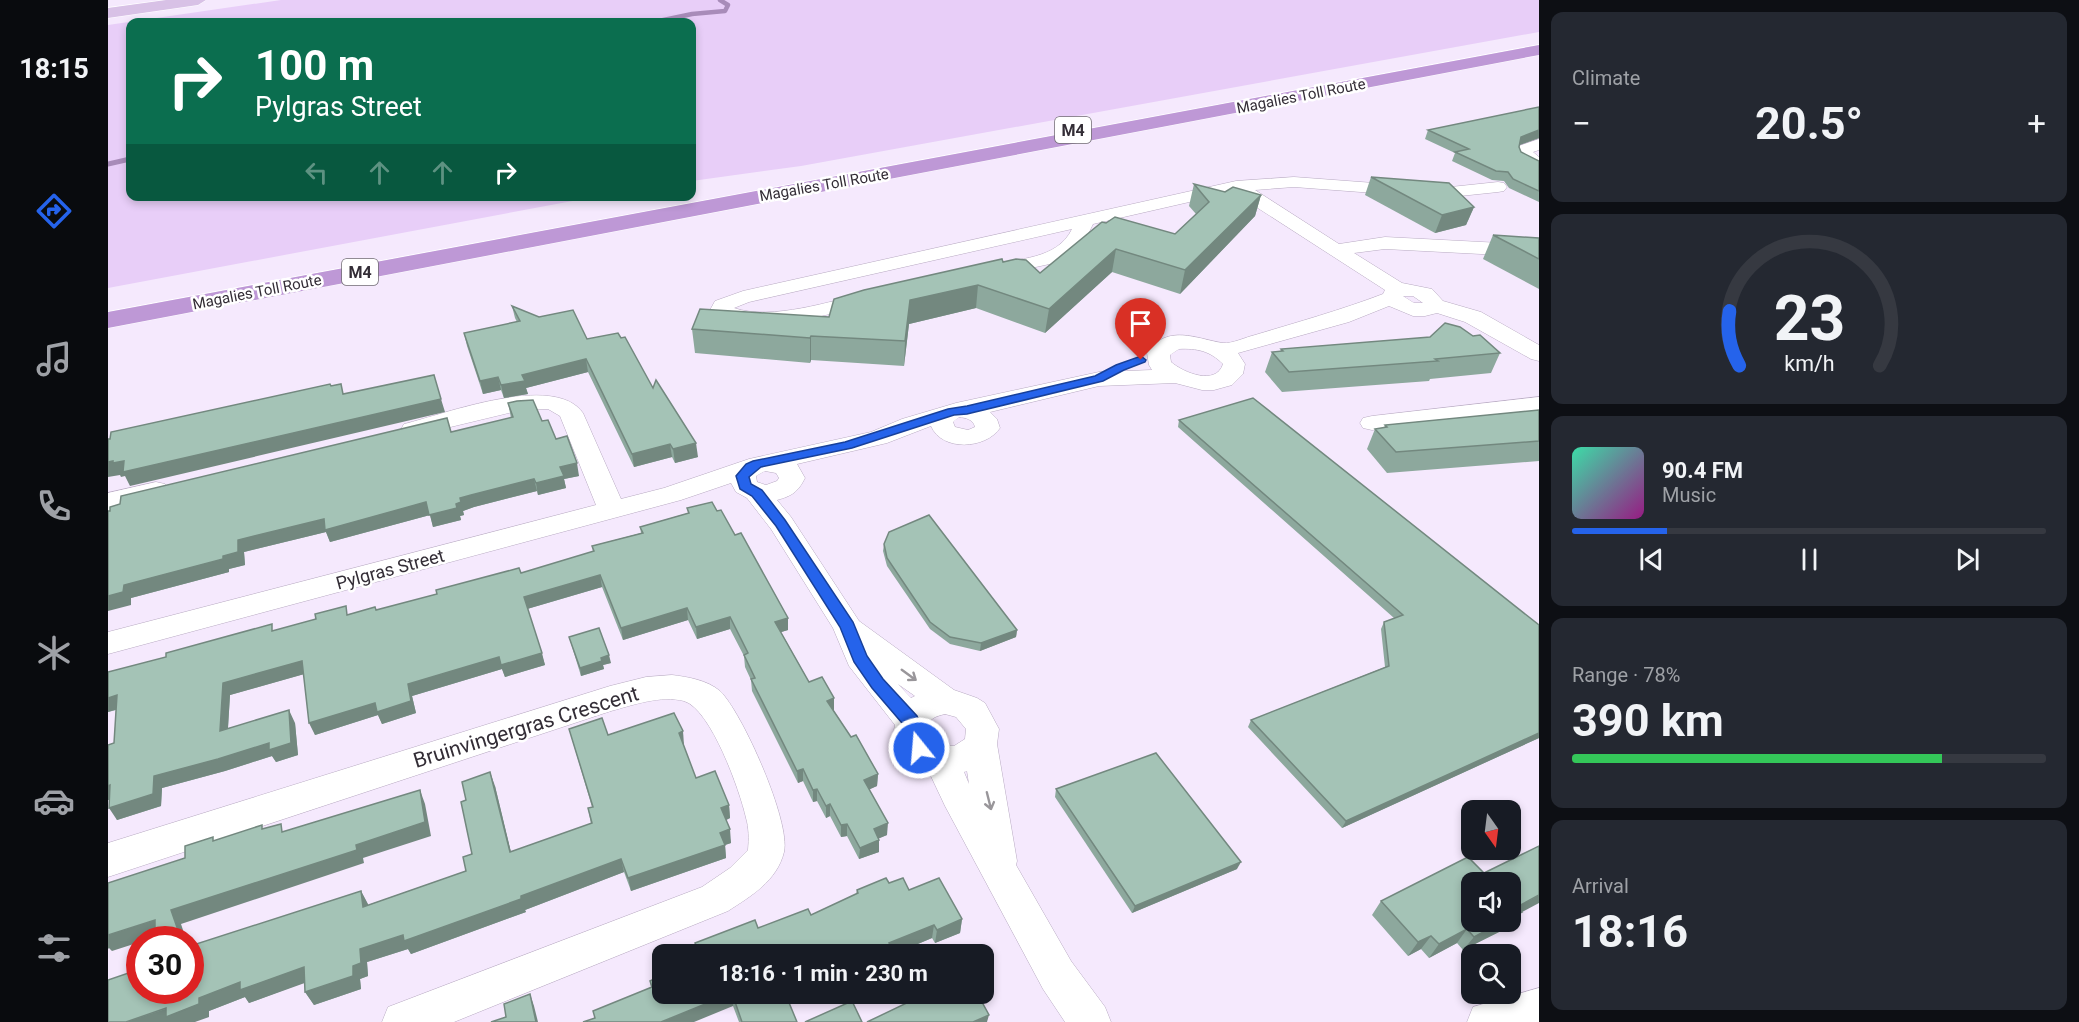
<!DOCTYPE html>
<meta charset="utf-8">
<style>
:root{--surface:#171b24;--page:#242831;--text:#f1f3f6;--muted:#9ea1a6;--line:#363941;--accent:#2563eb}
body{margin:0;font-family:Roboto,sans-serif;background:var(--page);color:var(--text);height:100vh;display:flex;flex-direction:column;font-size:22px;white-space:nowrap}
*{box-sizing:border-box;margin:0}
p{font-size:20px;color:var(--muted)}
.icon{flex:none;width:33px;height:33px;fill:none;stroke:currentColor;stroke-width:2;stroke-linecap:round;stroke-linejoin:round}
.map{position:relative;flex:1;overflow:hidden}
.details{display:flex;flex-direction:column;gap:12px;padding:12px;background:#0d0f14;width:540px}
.details>*{flex:none}
.banner{position:absolute;left:18px;top:18px;width:570px;height:183px;border-radius:12px;box-shadow:0 3px 9px #0003;background:#0b6e4f;color:#fff;overflow:hidden}
.needle{width:39px;rotate:166deg}
.buttons{position:absolute;left:1353px;top:800px;display:grid;gap:12px}
.buttons a{display:grid;place-items:center;width:60px;height:60px;border-radius:12px;background:var(--surface);box-shadow:0 3px 9px #0003;font-size:30px}
.speed{position:absolute;left:18px;top:926px;display:flex;gap:12px;font-size:30px;font-weight:700;text-align:center}
.speed>*{display:grid;place-content:center;width:78px;height:78px;border-radius:50%;background:var(--surface);box-shadow:0 3px 9px #0003;line-height:1}
.speed .limit{border:9px solid #d22;background:#fff;color:#111}
.pin{position:absolute;display:grid;place-items:center;width:51px;height:51px;color:#fff;margin:-62px -26px;border-radius:50% 50% 50% 0;rotate:-45deg;box-shadow:0 0 6px #0007}
.pin .icon{rotate:45deg}
.me{position:absolute;width:66px;margin:-33px;rotate:343deg;stroke-linejoin:round;filter:drop-shadow(0 0 4px #0008)}
.turn{display:flex;align-items:center;gap:21px;height:126px;padding:0 30px;font-size:27px}
.turn .icon{width:78px;height:78px;stroke-width:2.5}
.turn b{display:block;font-size:42px;line-height:51px}
.lanes{display:flex;align-items:center;height:57px;padding:0 30px;background:#0003;justify-content:center;gap:30px;direction:ltr}
.lanes .off{opacity:.35}
.big{font-size:45px;font-weight:700;line-height:1.1}
.details .tile{flex:1;display:flex;flex-direction:column;justify-content:center;gap:9px;min-width:0;padding:0 21px;border-radius:12px;background:var(--page)}
.details .dial{align-items:center;gap:0}
.dial svg{height:156px;overflow:visible;fill:none;stroke:var(--line);stroke-width:7;stroke-linecap:round;text-anchor:middle}
.dial text{fill:var(--text);stroke:none}
.song{display:flex;align-items:center;gap:18px}
.cover{width:72px;height:72px;border-radius:9px;background:linear-gradient(135deg,hsl(160 70% 55%),hsl(310 70% 35%))}
.played{height:6px;border-radius:3px;background:linear-gradient(90deg,var(--accent) 20%,var(--line) 20%)}
.keys{display:flex;justify-content:space-around;direction:ltr}
.heat{display:flex;justify-content:space-between;align-items:center;font-size:33px;direction:ltr}
.charge{height:9px;border-radius:4px;background:linear-gradient(90deg,#34c759 78%,var(--line) 0)}
.trip{position:absolute;left:544px;top:944px;width:342px;height:60px;border-radius:12px;background:var(--surface);box-shadow:0 3px 9px #0003;font-weight:700;line-height:60px;text-align:center}
main{display:flex;flex:1;min-height:0}
.tabs{display:flex;flex-direction:column;width:108px;justify-content:space-around;align-items:center;background:#090b0e;color:var(--muted)}
.tabs .icon{width:42px;height:42px}
.tabs .selected{color:var(--accent)}
.tabs b{font-size:27px;color:var(--text)}
.map>svg:first-child{display:block}
.green{fill:#e8cef8}
.lines{fill:none;stroke-linecap:round;stroke-linejoin:round}
.stream-far1{stroke:#a88cb9;stroke-width:4.5}
.stream{stroke:#a88cb9;stroke-width:5}
.minor-casing{stroke:#b8aac2;stroke-width:1}
.major-casing{stroke:#fff;stroke-width:1}
.highway-casing{stroke:#fff;stroke-width:1}
.minor{fill:#fff;fill-rule:evenodd}
.major{fill:#d8c1e6;fill-rule:evenodd}
.highway{fill:#be98d6;fill-rule:evenodd}
.wall{fill:#8da89d}
.shaded-wall{fill:#73887f}
.building{fill:#a4c3b6;stroke:#73887f;stroke-width:1.5}
.oneway{stroke:#99969a}
.route{fill:#2563eb;stroke:#184099;stroke-width:1.5}
.labels{text-anchor:middle;dominant-baseline:central;stroke-width:5;stroke-linejoin:round;paint-order:stroke}
.far-street-label{font-size:15px;fill:#332d36;stroke:#fff}
.shield{fill:#fff;stroke:#706c72;stroke-width:1.5}
.shield-label{font-size:16px;font-weight:bold;fill:#332d36}
.street-label{font-size:18px;fill:#332d36;stroke:#fff}
.near-street-label{font-size:21px;fill:#332d36;stroke:#fff}
</style>
<main>
<nav class="tabs">
<b>18:15</b>
<svg class="icon selected" aria-label="directions" viewBox="0 0 24 24"><path d="M12 3l9 9-9 9-9-9zM9 14v-3h6M13 9l2 2-2 2"/></svg>
<svg class="icon" aria-label="music" viewBox="0 0 24 24"><path d="M9 18V5l10-2v13"/><circle cx="6" cy="18" r="3"/><circle cx="16" cy="16" r="3"/></svg>
<svg class="icon" aria-label="phone" viewBox="0 0 24 24"><path d="M5 4h4l2 5-3 2q2 4 5 5l2-3 5 2v4C11 20 4 13 5 4z"/></svg>
<svg class="icon" aria-label="climate" viewBox="0 0 24 24"><path d="M12 3v18M4 7l16 10M4 17L20 7"/></svg>
<svg class="icon" aria-label="car" viewBox="0 0 24 24"><path d="M5 17H2v-5l4-1 3-4h7l3 4 3 1v5h-3M9 17h6M6 11h13"/><circle cx="7" cy="17" r="2"/><circle cx="17" cy="17" r="2"/></svg>
<svg class="icon" aria-label="filters" viewBox="0 0 24 24"><path d="M4 7h16M4 17h16"/><circle cx="9" cy="7" r="2"/><circle cx="15" cy="17" r="2"/></svg>
</nav>
<div class="map">
<svg width="1431" height="1022" viewBox="0 0 1431 1022">
<rect width="100%" height="100%" fill="#f5e9fd"/>
<!-- green -->
<path class="green" d="M173 0H1431V32L693 166 584 181V22H22V196L486 197 0 288V25Z"/>
<g class="lines">
<!-- stream-far1 -->
<path class="stream-far1" d="M546 22 584 14 617 11 620 5 612 0"/>
<!-- stream -->
<path class="stream" d="M0 164 22 159"/>
<!-- minor casing -->
<g class="minor-casing">
<g id="minor">
<path d="M1431 139V150L1425 152 1431 157V169L1411 160 1409 156 1411 146Z"/>
<path d="M1186 177 1333 188 1390 182 1396 183 1399 187 1396 191 1390 192 1333 198 1186 187 1147 190 1231 244 1277 237 1431 245V257L1277 249 1246 253 1294 283 1324 289 1335 301 1373 312 1431 345V361L1423 359 1357 322 1329 313 1317 316H1305L1281 306 1241 322 1130 353 1137 364 1135 374 1124 385 1106 390H1094L1067 383 991 386 882 412 889 419 892 428C878 449 834 452 823 426L779 443 689 464 697 478C690 492 684 496 669 500L683 517 751 621 846 690 869 698 877 703 891 729 889 744 909 861 908 865 963 961 997 1007 1003 1022H957L935 989 837 806 820 770 806 763 796 752 786 730 787 725 741 666 725 628 663 529 639 498 628 492 623 483 573 500 0 654V632L488 505 452 416 440 409 413 410 305 436 296 434 293 429 296 424C337 414 446 372 475 413L513 499 556 488 641 459 763 432 794 419 848 403 991 372 1044 370 1041 365 1039 353C1059 323 1089 339 1115 343 1124 344 1138 337 1147 335 1190 322 1233 310 1275 294L1277 290 1125 192 985 224C977 240 970 257 951 262L886 276 879 274 876 270 879 266C910 258 949 260 964 229L641 302 626 308C663 321 724 301 761 292L768 294 771 298 768 302C736 311 625 343 602 310L607 301 635 291 1128 181ZM1295 296H1305L1315 303H1306ZM1071 349C1089 348 1102 351 1115 364 1108 386 1076 373 1063 362L1062 355ZM851 417C858 418 865 419 867 427L860 430 847 427 845 422ZM657 471 668 473 671 478 669 481 658 485 649 482 648 476ZM790 684 807 696 803 698ZM837 714 848 717 858 729 857 739 846 746 830 744 819 730C821 718 826 717 837 714ZM859 771 861 784 856 772Z"/>
<path d="M1431 397V411L1264 430 1255 428 1252 423 1255 418 1264 416Z"/>
<path d="M48 482 57 484 61 490 57 496 0 511V493Z"/>
<path d="M564 675C580 677 599 680 612 691 634 712 683 822 676 852 669 881 643 896 620 911L346 1022H274L280 1007 594 887 622 868 640 850C641 839 641 828 638 818 632 791 603 709 576 701 553 695 525 705 503 711L0 877V843L502 686 538 677Z"/>
<path d="M1431 988V1022H1359L1365 1007Z"/>
</g>
</g>
<!-- major casing -->
<g class="major-casing">
<path id="major" d="M58 0H98L90 5 0 18V8Z"/>
</g>
<!-- highway casing -->
<g class="highway-casing">
<path id="highway" d="M1431 45V55L0 328V312Z"/>
</g>
<!-- minor -->
<use href="#minor" class="minor"/>
<!-- major -->
<use href="#major" class="major"/>
<!-- highway -->
<use href="#highway" class="highway"/>
</g>
<!-- wall -->
<g class="wall">
<path d="M1320 130 1431 138 1411 145V147L1413 152 1431 161V202L1401 188 1396 181 1384 180 1344 161 1347 153 1317 139Z"/>
<path d="M1263 177 1366 207 1358 225 1327 233 1257 195Z"/>
<path d="M1086 184 1117 192 1153 195 1147 216 1072 294 1004 272 937 333 868 308 801 324 796 366 703 360 702 363 587 353 584 329 721 317 895 262 932 273 998 223 1067 234 1088 214 1081 206Z"/>
<path d="M1385 235 1431 238V289L1375 259Z"/>
<path d="M404 306 479 339 545 388 590 457 567 463 564 457 526 467 480 372 418 388 420 394 396 398 393 390 375 394 359 346 356 333 409 322 407 318Z"/>
<path d="M1173 349 1392 353 1383 373 1322 379 1321 381 1174 392 1157 372 1164 352H1172Z"/>
<path d="M400 403 434 421 448 439 471 476 456 479 458 488 430 495 429 491 366 507 355 511 356 515 352 516 353 520 325 527 322 515 222 542 218 532 136 552 137 565 121 569V572L23 598V605L0 511 403 418Z"/>
<path d="M1431 410V461L1279 473 1259 449 1267 429 1276 428 1277 425Z"/>
<path d="M1071 420 1431 625V738L1234 828 1140 727 1143 720 1277 667 1273 629 1276 622 1286 618 1070 427Z"/>
<path d="M579 508 609 511 627 535 680 618V630L673 632 701 682 726 698V711L743 737 770 774 769 786 761 789 779 835 771 838V852L751 859 739 836 733 837 722 816 718 818 709 801 705 802 695 781 690 783 644 691 643 680 637 667 636 656 622 629 589 639 580 620 515 640 494 587 419 609 437 665 397 677 394 669 304 696 308 713 274 724 270 715 207 735 196 674 122 695 120 728 187 723 190 755 168 762 164 756 117 771 54 788 53 806 9 820 1 800H0V745L6 743 8 710 0 712V672L167 631 241 614 268 610 413 573 485 552 484 546 533 533 532 527 580 513Z"/>
<path d="M776 544 909 630 908 637 872 651 842 644 822 629 779 566 775 551Z"/>
<path d="M461 637 503 663 495 665 496 669 473 676Z"/>
<path d="M461 729 576 745 575 746 588 778 621 805 622 818 618 820 623 843 617 845 618 858 523 891 516 872 417 910 418 912 303 954 300 949 259 962 260 976 252 979 253 989 206 1005 197 992V982L141 1003 137 997 101 1011V1017L0 1022 253 891 260 905 358 871 364 854 358 800 387 786 403 852 483 824 480 808 484 807Z"/>
<path d="M948 789 1129 869 1024 913 947 797Z"/>
<path d="M1376 873 1414 912 1403 926 1355 950 1349 943 1321 958 1313 949 1300 956 1264 915 1273 901Z"/>
<path d="M781 883 801 890 854 919 852 933 827 943 824 938 786 954H589L587 943 703 915 748 894 749 890Z"/>
<path d="M542 981 677 993 689 1022H631L625 1006 487 1018 543 987Z"/>
</g>
<!-- shaded-wall -->
<g class="shaded-wall">
<path d="M1431 130V138L1409 146 1413 137Z"/>
<path d="M1153 195 1147 216 1072 294 1077 270Z"/>
<path d="M1366 207 1358 225 1327 233 1334 215Z"/>
<path d="M1008 249 1004 272 937 333 941 309Z"/>
<path d="M870 285 868 308 801 324 796 366 797 341 802 300Z"/>
<path d="M703 336V360L702 363V338Z"/>
<path d="M478 359 480 372 418 388 420 394 396 398 393 385 414 375Z"/>
<path d="M390 377 393 390 375 394 372 381Z"/>
<path d="M333 399 337 412 22 486 17 476 13 477 12 475 0 477V462Z"/>
<path d="M588 443 590 457 567 463 565 449Z"/>
<path d="M562 444 564 457 526 467 524 454Z"/>
<path d="M469 463 471 476 456 479 458 488 430 495 428 483 452 467Z"/>
<path d="M426 479 429 491 366 507 355 511 356 515 352 516 353 520 325 527 322 515 222 542 218 532 136 552 137 565 121 569V572L23 598V605L0 611V596L16 585 115 556 130 540 216 519 318 502 348 504 352 498 363 495Z"/>
<path d="M492 575 494 587 419 609 416 597Z"/>
<path d="M579 608 580 620 515 640 513 628Z"/>
<path d="M622 617V629L589 639 588 627Z"/>
<path d="M680 618V630L667 634V622Z"/>
<path d="M909 630 908 637 872 651 873 643Z"/>
<path d="M434 653 437 665 397 677 394 669 304 696 308 713 274 724 270 715 207 735 201 723 300 684 391 657Z"/>
<path d="M501 655 503 663 495 665 496 669 473 676 472 668 493 658Z"/>
<path d="M194 661 200 673 122 695 119 743 112 731 115 683Z"/>
<path d="M9 695 17 707 0 712V698Z"/>
<path d="M726 698V711L719 713V701Z"/>
<path d="M181 710 187 723 190 755 168 762 164 756 117 771 54 788 53 806 9 820 1 808 46 776Z"/>
<path d="M575 731 576 745 572 747 571 733Z"/>
<path d="M1431 733V738L1234 828 1238 821Z"/>
<path d="M695 769V781L690 783 689 771Z"/>
<path d="M382 772 387 786 406 865 402 852Z"/>
<path d="M770 774 769 786 756 792V780Z"/>
<path d="M2 785 11 797 0 800V786Z"/>
<path d="M709 789V801L705 802V790Z"/>
<path d="M312 790 317 804 323 836 255 858 256 863 73 924 78 939H73L63 910 248 845Z"/>
<path d="M722 804V816L718 818V806Z"/>
<path d="M621 805 622 818 614 822 613 808Z"/>
<path d="M780 823 779 835 765 841 766 829Z"/>
<path d="M739 824V836L733 837V825Z"/>
<path d="M622 829 623 843 617 845 618 858 523 891 520 878 612 833Z"/>
<path d="M771 840V852L751 859 752 848Z"/>
<path d="M513 859 516 872 417 910 418 912 303 954 300 949 259 962 260 976 252 979 253 989 206 1005 197 992 245 966 252 949 413 896Z"/>
<path d="M1133 862 1129 869 1024 913 1027 906Z"/>
<path d="M253 891 260 904 262 920 255 907Z"/>
<path d="M1431 895V903L1414 912 1403 926 1355 950 1366 937 1396 921H1402V915L1409 907Z"/>
<path d="M854 919 852 933 827 943 829 930Z"/>
<path d="M47 920 57 933 39 939H32V942L4 951 1 948 0 949V935Z"/>
<path d="M826 925 824 938 786 954H772L781 943Z"/>
<path d="M1359 929 1349 943 1321 958 1331 944Z"/>
<path d="M1323 936 1313 949 1300 956 1310 942Z"/>
<path d="M746 950V954H737Z"/>
<path d="M196 967 205 980 141 1003 137 997 101 1011V1017L87 1022H18L91 998 132 982Z"/>
<path d="M624 993 625 1006 586 1022H553Z"/>
<path d="M422 994 426 1006 430 1022H428Z"/>
<path d="M881 1015 879 1022H865Z"/>
</g>
<!-- building -->
<g class="building">
<path d="M1431 107V130L1413 137 1411 147 1413 152 1431 161V191L1405 179 1400 172 1388 171 1347 152 1361 149 1320 130Z"/>
<path d="M1263 177 1341 183 1366 207 1334 215Z"/>
<path d="M1086 184 1117 192 1125 187 1153 195 1077 270 1008 249 941 309 870 285 802 300 797 341 703 336 702 338 584 329 592 309 721 317 726 299 756 290 894 259 895 262 908 259 918 260 932 273 994 222 998 223 1007 217 1067 234 1101 202Z"/>
<path d="M1385 235 1431 238V259Z"/>
<path d="M404 306 431 317 465 310 479 339 510 333 513 338 517 337 545 388 548 380 588 443 565 449 562 444 524 454 478 359 414 375 417 381 393 385 390 377 372 381 356 333 412 321Z"/>
<path d="M1337 323 1352 327 1365 336 1372 335 1392 353 1327 359 1330 361 1181 372 1164 352 1175 351 1173 349 1322 337Z"/>
<path d="M326 375 333 399 15 472 16 461 5 463V461L0 462V439H2L3 432 222 384 223 386 233 384 235 394Z"/>
<path d="M1145 398 1431 625V733L1238 821 1143 720 1281 666 1276 622 1295 615 1071 420Z"/>
<path d="M425 400 434 421 440 420 448 439 459 436 469 463 452 467 456 476 428 483 426 479 363 495 352 498 353 502 348 504 349 508 321 515 318 502 217 530 216 519 130 540V552L115 556V559L16 585 15 592 0 596V511H2V507L12 504 13 496 339 418 343 432 405 417 400 403 409 401Z"/>
<path d="M1431 410V441L1288 452 1267 429 1279 427 1277 425Z"/>
<path d="M604 502 609 511 613 510 627 535 633 533 680 618 667 622 701 682 714 677 726 698 719 701 743 737 748 735 770 774 756 780 780 823 766 829 771 840 752 848 739 824 733 825 722 804 718 806 709 789 705 790 695 769 689 771 643 679 647 678 636 655 640 653 622 617 588 627 579 608 513 628 492 575 416 597 434 653 393 665 391 657 300 684 303 701 269 712 267 703 201 723 194 661 115 683 112 731 181 710 183 743 161 750V743L110 759 46 776 45 794 1 808 2 785 0 786V745L6 743 9 695 0 698V672L58 657V653L164 624V631L208 619 207 614 238 606 239 615 267 607 268 610 329 594 328 590 411 568 413 573 486 551 484 546 535 533 532 527 581 513 579 508Z"/>
<path d="M821 515 909 630 873 643 842 637 822 622 779 558 776 544 781 532Z"/>
<path d="M491 628 501 655 493 658 494 661 472 668 461 637Z"/>
<path d="M566 713 575 731 571 733 588 778 607 771 621 805 613 808 622 829 612 833 617 845 520 878 513 859 413 896V899L296 941 295 935 252 949 253 963 245 966V976L197 992 196 967 132 990V982L91 998V1004L58 1017V1008L18 1022H0V980L32 969V990H82V946L253 891 255 907 358 871 355 857 364 854 353 802 358 800 354 782 382 772 402 852 484 823 480 808 485 807 461 729 494 718 500 735Z"/>
<path d="M1048 753 1133 862 1027 906 948 789Z"/>
<path d="M312 790 317 822 248 845 249 850 63 910 73 939H47V920L0 935V883L77 858V846L105 837V841L154 825V829L173 824 174 832Z"/>
<path d="M1431 846V895L1409 907 1414 912 1402 918V882H1364V921H1396L1366 937 1359 929 1331 944 1323 936 1310 942 1273 901 1360 857 1376 873Z"/>
<path d="M778 878 781 883 795 878 801 890 831 878 854 919 829 930 826 925 781 943 784 949 772 954H748L746 950 737 954H591L587 943 647 920 650 928 700 909 703 915 750 893 749 890Z"/>
<path d="M555 975V993H677L689 1022H634L624 993 553 1022H475L487 1018 485 1011 544 987 542 981Z"/>
<path d="M815 993H869L881 1015 865 1022H759L803 1001 802 999Z"/>
<path d="M422 994 428 1022H383L398 1017 396 1004Z"/>
<path d="M744 1001 754 1022H697Z"/>
</g>
<!-- one-way arrows -->
<defs><path id="oneway-shaft" d="M-6 0H5M1.5-3L5.5 0L1.5 3" fill="none" stroke-width="1.6" stroke-linecap="round" stroke-linejoin="round" transform="scale(1.5)"/></defs>
<g class="oneway">
<use href="#oneway-shaft" transform="translate(801 675) rotate(36)"/>
<use href="#oneway-shaft" transform="translate(881 801) rotate(76)"/>
</g>
<!-- route -->
<path class="route" d="M1033 356 1038 360 1037 362 1016 370 995 381 859 414 846 415 744 448 653 467 641 477 643 484 654 490 677 520 745 622 759 656 775 679 809 716 811 721 810 730 820 748 817 753 811 755 805 753 793 730 794 723 764 688 746 662 732 627 668 526 644 496 632 489 628 476 638 464 645 461 737 442 840 409 859 406 987 376 1008 365Z"/>
<g class="labels">
<!-- far-street labels -->
<g class="far-street-label">
<text transform="translate(1193 96) rotate(-11)">Magalies Toll Route</text>
<text transform="translate(716 185) rotate(-10)">Magalies Toll Route</text>
<text transform="translate(149 292) rotate(-11)">Magalies Toll Route</text>
</g>
<!-- shield labels -->
<g class="shield">
<rect x="947" y="117" width="36" height="26" rx="4.5"/>
<rect x="234" y="259" width="36" height="26" rx="4.5"/>
</g>
<g class="shield-label">
<text x="965" y="130">M4</text>
<text x="252" y="272">M4</text>
</g>
<!-- street labels -->
<g class="street-label">
<text transform="translate(282 569) rotate(-15)">Pylgras Street</text>
</g>
<!-- near-street labels -->
<g class="near-street-label">
<text transform="translate(418 727) rotate(-17)">Bruinvingergras Crescent</text>
</g>
</g>
</svg>
<div class="buttons">
<a><svg class="needle" viewBox="-14 -14 28 28"><path d="M0-13l5 13h-10z" fill="#e53935"/><path d="M0 13l5-13h-10z" fill="#9ea1a6"/></svg></a>
<a><svg class="icon" aria-label="sound" viewBox="0 0 24 24"><path d="M4 9h4l5-4v14l-5-4H4zM17 9q2 3 0 6"/></svg></a>
<a><svg class="icon" aria-label="search" viewBox="0 0 24 24"><circle cx="10" cy="10" r="6"/><path d="M15 15l6 6"/></svg></a>
</div>
<div class="speed"><div class="limit">30</div></div>
<div class="pin" style="left:1033px;top:360px;background:#d93025"><svg class="icon" aria-label="arrive" viewBox="0 0 24 24"><path d="M6 21V4h12l-3 4 3 4H6"/></svg></div>
<svg class="me" style="left:811px;top:748px" viewBox="-20 -20 40 40"><circle r="17" fill="#2563eb" stroke="#fff" stroke-width="3"/><path d="M0-11L8 9 0 5-8 9z" fill="#fff"/></svg>
<div class="trip">18:16 · 1 min · 230 m</div>
<div class="banner">
<div class="turn"><svg class="icon" aria-label="right" viewBox="0 0 24 24"><path d="M7 20v-9h11M14 6l5 5-5 5"/></svg><div><b>100 m</b>Pylgras Street</div></div>
<div class="lanes"><svg class="icon off" aria-label="left" viewBox="0 0 24 24"><path d="M17 20v-9H6M10 6l-5 5 5 5"/></svg><svg class="icon off" aria-label="ahead" viewBox="0 0 24 24"><path d="M12 20V5M6 11l6-6 6 6"/></svg><svg class="icon off" aria-label="ahead" viewBox="0 0 24 24"><path d="M12 20V5M6 11l6-6 6 6"/></svg><svg class="icon" aria-label="right" viewBox="0 0 24 24"><path d="M7 20v-9h11M14 6l5 5-5 5"/></svg></div>
</div>
</div>
<section class="details">
<div class="tile"><p>Climate</p>
<div class="heat"><a>−</a><b class="big">20.5°</b><a>+</a></div>
</div>
<div class="tile dial"><svg viewBox="0 0 100 80">
<path d="M14 69A42 42 0 1 1 86 69"/>
<path d="M14 69A42 42 0 0 1 9 41" stroke="#2563eb"/>
<text x="50" y="56" font-size="32" font-weight="700">23</text>
<text x="50" y="72" font-size="11">km/h</text>
</svg></div>
<div class="tile">
<div class="song"><i class="cover"></i><div><b>90.4 FM</b><p>Music</p></div></div>
<div class="played"></div>
<div class="keys"><svg class="icon" aria-label="previous" viewBox="0 0 24 24"><path d="M18 5L8 12l10 7zM5 5v14"/></svg><svg class="icon" aria-label="pause" viewBox="0 0 24 24"><path d="M8 5v14M16 5v14"/></svg><svg class="icon" aria-label="next" viewBox="0 0 24 24"><path d="M6 5l10 7-10 7zM19 5v14"/></svg></div>
</div>
<div class="tile"><p>Range · 78%</p><b class="big">390 km</b><div class="charge"></div></div>
<div class="tile"><p>Arrival</p><b class="big">18:16</b></div>
</section>
</main>
